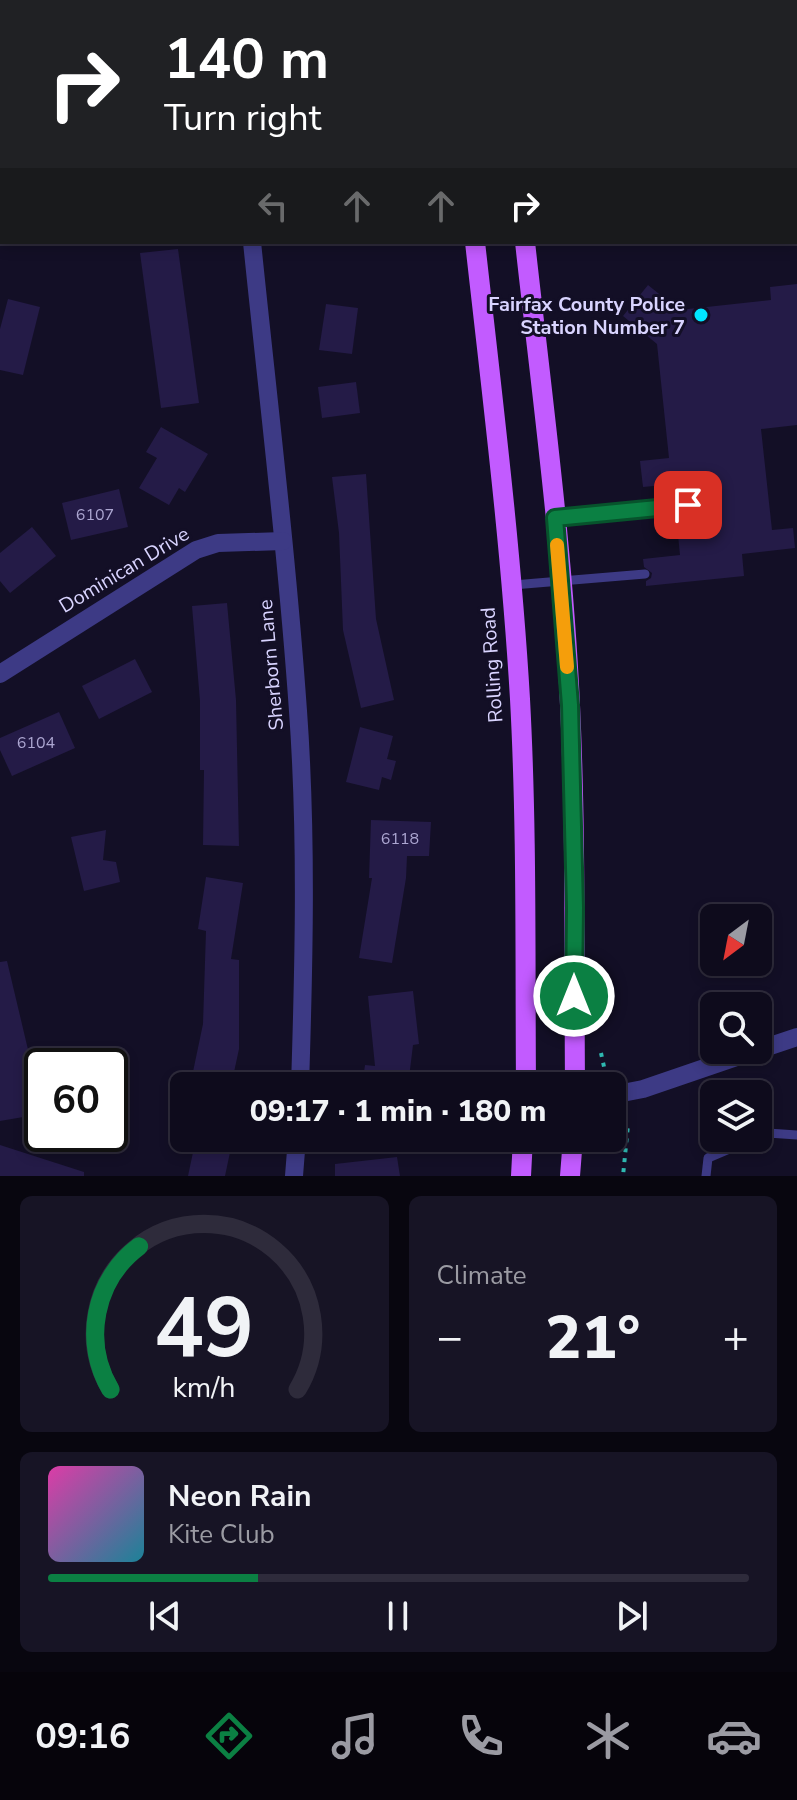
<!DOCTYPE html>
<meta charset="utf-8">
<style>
:root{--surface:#0e0b1c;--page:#171425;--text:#f1f3f6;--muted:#9b9ba3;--line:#2e2b3b;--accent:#0b8043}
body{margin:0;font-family:"Nunito Sans",sans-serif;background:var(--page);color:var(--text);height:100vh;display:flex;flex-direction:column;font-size:30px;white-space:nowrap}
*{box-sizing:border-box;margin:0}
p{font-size:26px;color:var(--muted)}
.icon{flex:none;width:44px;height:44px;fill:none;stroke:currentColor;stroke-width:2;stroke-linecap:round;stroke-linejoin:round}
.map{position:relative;height:1176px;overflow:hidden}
.panel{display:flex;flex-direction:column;gap:20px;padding:20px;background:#08060f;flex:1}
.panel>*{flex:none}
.hud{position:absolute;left:0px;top:0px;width:798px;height:244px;box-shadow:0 4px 12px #0003,0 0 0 2px var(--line);background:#202124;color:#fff;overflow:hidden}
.needle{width:52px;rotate:212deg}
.buttons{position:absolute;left:700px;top:904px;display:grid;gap:16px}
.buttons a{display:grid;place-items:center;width:72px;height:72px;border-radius:12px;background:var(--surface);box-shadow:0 4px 12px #0003,0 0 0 2px var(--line);font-size:40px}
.speed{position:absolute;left:24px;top:1048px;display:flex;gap:16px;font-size:40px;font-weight:700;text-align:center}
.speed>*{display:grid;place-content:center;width:104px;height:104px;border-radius:50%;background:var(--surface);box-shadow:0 4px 12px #0003,0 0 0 2px var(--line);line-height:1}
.speed .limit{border:4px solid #111;border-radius:12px;background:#fff;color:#111}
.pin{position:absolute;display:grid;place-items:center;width:68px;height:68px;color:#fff;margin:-34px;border-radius:16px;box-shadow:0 4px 12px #0006}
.me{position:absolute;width:88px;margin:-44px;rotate:0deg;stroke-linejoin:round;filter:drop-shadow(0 0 6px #0008)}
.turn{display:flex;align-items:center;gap:28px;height:168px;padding:0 32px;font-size:36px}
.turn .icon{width:104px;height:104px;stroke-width:2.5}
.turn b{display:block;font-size:56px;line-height:68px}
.lanes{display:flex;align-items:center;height:76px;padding:0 32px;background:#0003;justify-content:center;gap:40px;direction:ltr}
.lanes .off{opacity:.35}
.big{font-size:60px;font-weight:800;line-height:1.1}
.panel .widget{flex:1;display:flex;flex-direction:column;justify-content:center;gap:12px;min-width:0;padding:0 28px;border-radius:12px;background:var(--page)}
.panel .dial{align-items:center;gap:0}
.dial svg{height:208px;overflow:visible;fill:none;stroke:var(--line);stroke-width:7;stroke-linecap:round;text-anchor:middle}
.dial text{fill:var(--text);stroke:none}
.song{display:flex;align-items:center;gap:24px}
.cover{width:96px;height:96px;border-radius:12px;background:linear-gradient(135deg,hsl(320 70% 55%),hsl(190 70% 35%))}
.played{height:8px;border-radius:4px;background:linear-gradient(90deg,var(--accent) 30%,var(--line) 30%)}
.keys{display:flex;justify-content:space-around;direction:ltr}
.heat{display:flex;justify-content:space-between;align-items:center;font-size:44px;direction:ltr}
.panel .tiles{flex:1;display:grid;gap:20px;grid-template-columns:1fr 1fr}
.widget:last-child{grid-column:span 2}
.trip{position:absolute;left:170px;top:1072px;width:456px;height:80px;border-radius:12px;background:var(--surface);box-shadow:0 4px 12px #0003,0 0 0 2px var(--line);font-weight:800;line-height:80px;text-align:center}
.dock{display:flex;height:128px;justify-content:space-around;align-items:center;background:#06040b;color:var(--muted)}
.dock .icon{width:56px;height:56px}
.dock .active{color:var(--accent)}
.dock b{font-size:36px;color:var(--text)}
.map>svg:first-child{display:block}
.building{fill:#241b47}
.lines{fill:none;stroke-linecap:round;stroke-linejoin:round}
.path{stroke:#2fb8b0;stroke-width:4;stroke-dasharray:4 6;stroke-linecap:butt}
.service{stroke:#3d3a85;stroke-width:9}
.minor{stroke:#3d3a85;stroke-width:18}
.primary{stroke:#c25bff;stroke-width:20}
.route-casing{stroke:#07532c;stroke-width:20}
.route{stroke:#0b8043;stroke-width:14}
.slow{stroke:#f59e0b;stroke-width:14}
.poi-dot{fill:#00e5ff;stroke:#130f26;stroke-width:3}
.labels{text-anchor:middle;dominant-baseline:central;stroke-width:6;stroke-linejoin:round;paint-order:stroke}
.number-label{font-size:16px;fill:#aca6d1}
.poi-label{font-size:20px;font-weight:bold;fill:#d9d4ff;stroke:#130f26;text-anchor:end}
.street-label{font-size:20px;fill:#d9d4ff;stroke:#130f26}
</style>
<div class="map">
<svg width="797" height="1176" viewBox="0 0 797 1176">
<rect width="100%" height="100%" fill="#130f26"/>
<!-- building -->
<g class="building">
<path d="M178 249 199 403 161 408 140 253Z"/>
<path d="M797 284V425L761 429 772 530 793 528 795 548 742 554 744 576 646 586V581L651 578 652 573 644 567 643 559 680 555 677 525 690 523 689 512 695 505 694 500 687 498 686 483 643 487 640 461 669 458 657 344 623 316 648 285 679 310 771 300 770 287Z"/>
<path d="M8 299 40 307 23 375 0 370V329Z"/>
<path d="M326 304 358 308 352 354 319 350Z"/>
<path d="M356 382 360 413 322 418 318 387Z"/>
<path d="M161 427 208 454 185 492 179 488 169 505 139 488 157 458 146 452Z"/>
<path d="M366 474 376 619 394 700 361 708 343 630 339 533 332 477Z"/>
<path d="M119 489 128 527 71 540 62 503Z"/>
<path d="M32 527 56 556 10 593 0 581V553Z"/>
<path d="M227 603 236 700 239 846 203 845 204 770H200V701L192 606Z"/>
<path d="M135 659 152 692 99 719 82 686Z"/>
<path d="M59 712 75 748 12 776 0 750V738Z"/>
<path d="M360 727 393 736 387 759 396 761 391 780 382 777 379 790 346 782Z"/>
<path d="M371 820 431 822 429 856H407L406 878 392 963 359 958 372 878H369Z"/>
<path d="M106 830 103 860 116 862 120 882 84 891 71 837Z"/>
<path d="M206 877 243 883 231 959 239 960V1049L231 1086H190L203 1024 206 931 198 929Z"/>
<path d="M7 961 30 1058 35 1057 40 1090 31 1091 35 1115 0 1121V962Z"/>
<path d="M413 991 419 1044 413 1045 408 1086H362L365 1065 375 1066 368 996Z"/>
<path d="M196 1138H233L225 1176H188Z"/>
<path d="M0 1145 84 1172V1176H0Z"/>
<path d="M397 1157 400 1176H335V1164Z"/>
</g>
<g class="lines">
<!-- path -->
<g class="path">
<path d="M601 1053 606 1076"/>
<path d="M613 1114 616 1128 628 1125 623 1176"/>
</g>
<!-- service -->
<g class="service">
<path d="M796 177H797"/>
<path d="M556 518 688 505"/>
<path d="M513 585 645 574"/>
<path d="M758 1137 768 1133 797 1135"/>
<path d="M706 1176 708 1158 755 1138"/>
</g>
<!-- minor -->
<g class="minor">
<path d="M0 29 2 30"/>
<path d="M252 242C268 398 287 555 298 711 307 836 304 961 300 1086"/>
<path d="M0 674 196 550 218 543 283 541"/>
<path d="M758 1050 797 1037"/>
<path d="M612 1095 643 1089 757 1050"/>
<path d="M294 1176 297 1138"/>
</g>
<!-- primary -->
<g class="primary">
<path d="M449 0 450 2"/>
<path d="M500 0V2"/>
<path d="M475 242C492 394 511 546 520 699 527 828 525 957 526 1086"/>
<path d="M525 242C542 396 563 550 570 705 576 832 574 959 575 1086"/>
<path d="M521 1176 523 1138"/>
<path d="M570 1176 573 1138"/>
</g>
</g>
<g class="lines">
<!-- route casing -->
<g class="route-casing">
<path id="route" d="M574 996 575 908 570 705 555 518 688 505"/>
</g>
<!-- route -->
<use href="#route" class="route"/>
<!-- slow -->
<path class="slow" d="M557 545 567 667"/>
</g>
<!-- markers -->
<circle class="poi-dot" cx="701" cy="315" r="8"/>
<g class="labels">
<!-- number labels -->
<g class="number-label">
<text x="95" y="515">6107</text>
<text x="36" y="743">6104</text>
<text x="400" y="839">6118</text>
</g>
<!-- poi labels -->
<g class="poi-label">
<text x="685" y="304">Fairfax County Police<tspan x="685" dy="23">Station Number 7</tspan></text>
</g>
<!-- street labels -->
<g class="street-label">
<text transform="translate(124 570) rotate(-31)">Dominican Drive</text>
<text transform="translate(271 665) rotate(-95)">Sherborn Lane</text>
<text transform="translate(492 665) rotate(-94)">Rolling Road</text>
</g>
</g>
</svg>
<div class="buttons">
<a><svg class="needle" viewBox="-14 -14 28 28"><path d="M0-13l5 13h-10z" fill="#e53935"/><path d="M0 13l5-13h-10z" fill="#9b9ba3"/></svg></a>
<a><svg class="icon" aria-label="search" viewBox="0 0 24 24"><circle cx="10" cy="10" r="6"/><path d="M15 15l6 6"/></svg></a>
<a><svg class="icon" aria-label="layers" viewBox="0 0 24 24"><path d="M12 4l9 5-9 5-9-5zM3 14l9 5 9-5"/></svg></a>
</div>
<div class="speed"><div class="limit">60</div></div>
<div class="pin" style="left:688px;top:505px;background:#d93025"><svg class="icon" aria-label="arrive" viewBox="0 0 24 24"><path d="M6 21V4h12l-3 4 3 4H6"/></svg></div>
<svg class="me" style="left:574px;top:996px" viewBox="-20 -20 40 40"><circle r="17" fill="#0b8043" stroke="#fff" stroke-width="3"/><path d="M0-11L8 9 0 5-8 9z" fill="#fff"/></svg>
<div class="trip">09:17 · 1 min · 180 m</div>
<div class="hud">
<div class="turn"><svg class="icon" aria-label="right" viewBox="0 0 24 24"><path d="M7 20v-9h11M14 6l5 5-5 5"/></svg><div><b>140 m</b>Turn right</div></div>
<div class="lanes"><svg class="icon off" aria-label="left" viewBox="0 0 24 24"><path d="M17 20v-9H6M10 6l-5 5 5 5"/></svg><svg class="icon off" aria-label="ahead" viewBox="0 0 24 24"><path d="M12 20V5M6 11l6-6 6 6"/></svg><svg class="icon off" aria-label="ahead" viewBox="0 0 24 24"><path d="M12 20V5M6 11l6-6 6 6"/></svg><svg class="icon" aria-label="right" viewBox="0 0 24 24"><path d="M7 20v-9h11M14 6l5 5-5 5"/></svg></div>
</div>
</div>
<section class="panel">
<div class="tiles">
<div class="widget dial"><svg viewBox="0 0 100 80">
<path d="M14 69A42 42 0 1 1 86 69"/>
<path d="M14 69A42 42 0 0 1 25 14" stroke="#0b8043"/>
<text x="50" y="56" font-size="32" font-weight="700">49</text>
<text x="50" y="72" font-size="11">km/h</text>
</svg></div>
<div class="widget"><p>Climate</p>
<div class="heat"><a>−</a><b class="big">21°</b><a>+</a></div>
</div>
<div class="widget">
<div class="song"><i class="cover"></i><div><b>Neon Rain</b><p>Kite Club</p></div></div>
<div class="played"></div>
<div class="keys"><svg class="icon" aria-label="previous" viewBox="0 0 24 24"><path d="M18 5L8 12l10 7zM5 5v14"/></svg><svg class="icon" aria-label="pause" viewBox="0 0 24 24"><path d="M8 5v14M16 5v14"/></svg><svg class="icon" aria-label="next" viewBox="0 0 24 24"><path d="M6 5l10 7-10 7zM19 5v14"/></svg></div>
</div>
</div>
</section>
<nav class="dock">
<b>09:16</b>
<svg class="icon active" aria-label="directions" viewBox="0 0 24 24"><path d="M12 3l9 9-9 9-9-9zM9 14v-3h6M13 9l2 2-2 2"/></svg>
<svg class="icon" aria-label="music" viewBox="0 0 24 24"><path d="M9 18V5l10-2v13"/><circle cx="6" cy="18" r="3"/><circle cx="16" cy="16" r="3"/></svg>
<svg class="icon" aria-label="phone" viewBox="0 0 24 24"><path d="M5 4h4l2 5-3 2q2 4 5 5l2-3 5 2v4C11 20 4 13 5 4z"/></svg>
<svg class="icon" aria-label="climate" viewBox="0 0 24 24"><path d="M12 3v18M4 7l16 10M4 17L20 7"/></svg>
<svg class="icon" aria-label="car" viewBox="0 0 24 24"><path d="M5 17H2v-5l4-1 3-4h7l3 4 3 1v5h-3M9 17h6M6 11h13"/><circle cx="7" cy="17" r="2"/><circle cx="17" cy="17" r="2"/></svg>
</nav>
